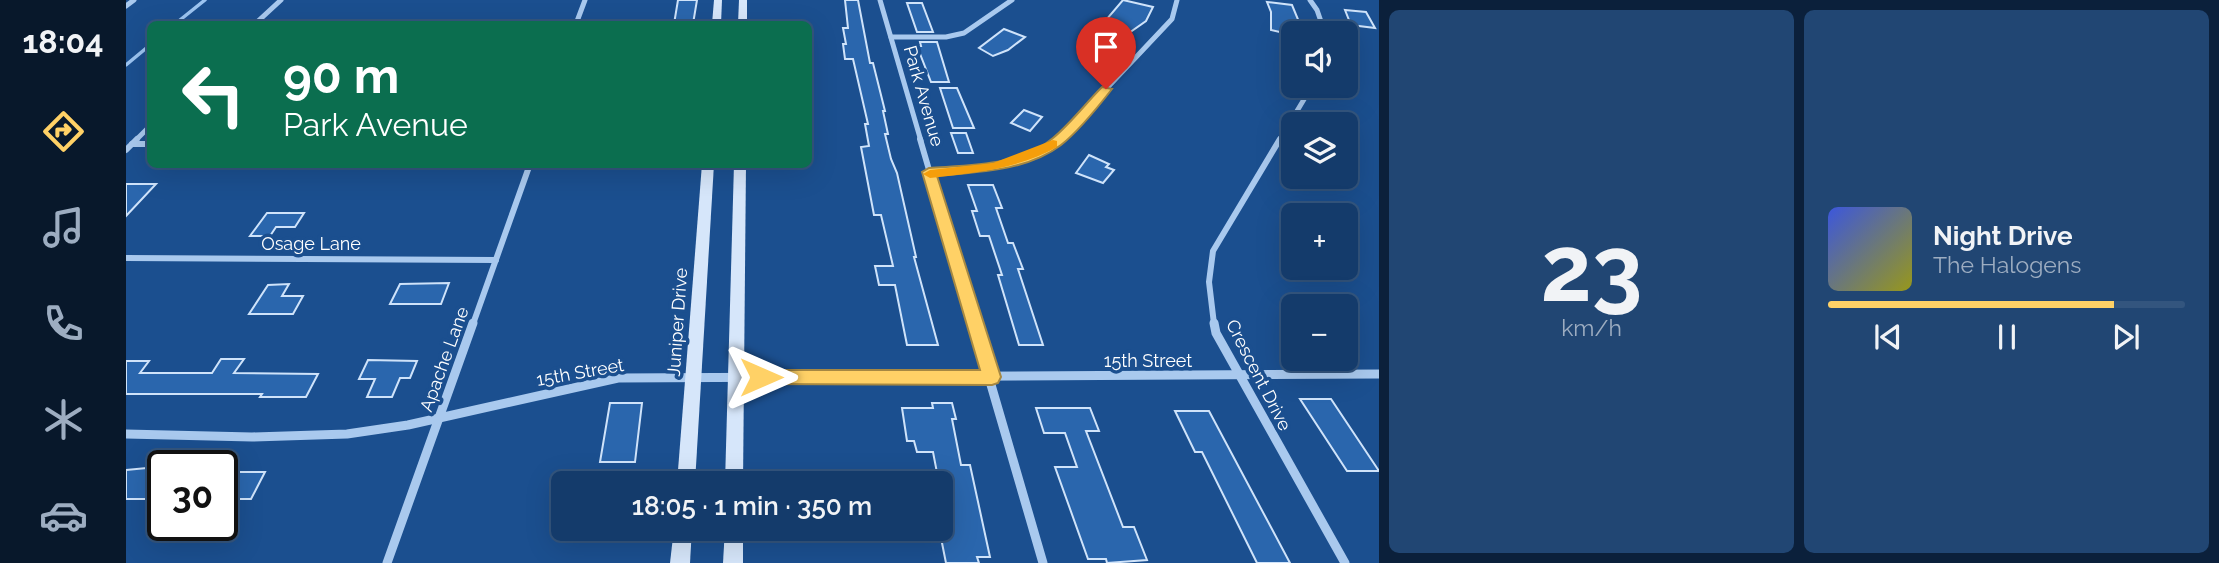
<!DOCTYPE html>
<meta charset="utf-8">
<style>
:root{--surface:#143b6b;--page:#214673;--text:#f1f3f6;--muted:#9dadc1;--line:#33557e;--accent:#ffd166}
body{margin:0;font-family:Raleway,sans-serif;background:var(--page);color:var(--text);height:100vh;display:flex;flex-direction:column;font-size:26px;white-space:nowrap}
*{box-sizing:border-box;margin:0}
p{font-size:23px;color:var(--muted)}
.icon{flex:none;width:38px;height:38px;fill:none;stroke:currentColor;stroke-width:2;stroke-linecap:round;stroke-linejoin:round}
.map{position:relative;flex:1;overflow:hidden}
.drawer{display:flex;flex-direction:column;gap:10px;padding:10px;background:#0b203b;width:840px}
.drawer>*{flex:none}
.guide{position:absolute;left:21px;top:21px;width:665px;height:147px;border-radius:10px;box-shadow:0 7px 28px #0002,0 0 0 2px var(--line);background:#0b6e4f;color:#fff;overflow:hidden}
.buttons{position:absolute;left:1155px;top:21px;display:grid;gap:14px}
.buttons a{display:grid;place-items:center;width:77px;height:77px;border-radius:10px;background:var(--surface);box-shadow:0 7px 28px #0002,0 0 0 2px var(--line);font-size:35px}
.speed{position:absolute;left:21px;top:450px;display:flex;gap:14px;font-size:35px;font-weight:700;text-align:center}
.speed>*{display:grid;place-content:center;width:91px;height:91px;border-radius:50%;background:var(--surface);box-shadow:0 7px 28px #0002,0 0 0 2px var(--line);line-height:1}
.speed .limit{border:4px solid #111;border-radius:10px;background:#fff;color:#111}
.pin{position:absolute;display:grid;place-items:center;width:60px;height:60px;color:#fff;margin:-72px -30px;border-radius:50% 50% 50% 0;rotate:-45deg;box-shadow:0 0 7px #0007}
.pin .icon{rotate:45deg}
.me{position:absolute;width:77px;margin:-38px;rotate:90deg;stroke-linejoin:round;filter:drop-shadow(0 0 5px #0008)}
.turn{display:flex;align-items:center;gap:24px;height:147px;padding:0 21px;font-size:32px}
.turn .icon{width:91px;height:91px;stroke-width:2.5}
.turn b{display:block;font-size:49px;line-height:60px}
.drawer .tile{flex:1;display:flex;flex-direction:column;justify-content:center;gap:10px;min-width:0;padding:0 24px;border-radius:10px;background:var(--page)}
.drawer .dial{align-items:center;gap:0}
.dial b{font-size:91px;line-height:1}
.song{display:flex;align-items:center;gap:21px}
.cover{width:84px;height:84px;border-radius:10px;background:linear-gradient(135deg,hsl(230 70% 55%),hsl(60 70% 35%))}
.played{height:7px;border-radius:4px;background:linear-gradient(90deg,var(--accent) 80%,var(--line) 80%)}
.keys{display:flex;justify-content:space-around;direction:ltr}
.drawer .tiles{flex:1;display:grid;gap:10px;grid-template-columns:repeat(2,1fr)}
.trip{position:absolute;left:425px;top:471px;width:402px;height:70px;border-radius:10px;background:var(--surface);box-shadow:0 7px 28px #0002,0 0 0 2px var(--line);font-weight:600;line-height:70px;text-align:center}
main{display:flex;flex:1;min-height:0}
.tab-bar{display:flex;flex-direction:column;width:126px;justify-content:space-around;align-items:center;background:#08182b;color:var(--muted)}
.tab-bar .icon{width:49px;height:49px}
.tab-bar .on{color:var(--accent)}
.tab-bar b{font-size:32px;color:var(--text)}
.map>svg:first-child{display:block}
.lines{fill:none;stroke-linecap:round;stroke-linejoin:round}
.stream{stroke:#9cc4f0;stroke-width:3.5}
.building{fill:#2a66ad;stroke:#cfe3fa;stroke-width:2}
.street-far2{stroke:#a9c9ee;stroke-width:5}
.street-far1{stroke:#a9c9ee;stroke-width:6}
.street{stroke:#a9c9ee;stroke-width:9}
.secondary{fill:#d6e6fa;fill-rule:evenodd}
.route{fill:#ffd166;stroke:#a68842;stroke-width:2}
.slow{fill:#f59e0b}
.labels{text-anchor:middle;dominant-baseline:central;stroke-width:7;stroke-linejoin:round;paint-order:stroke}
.street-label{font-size:18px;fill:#fff;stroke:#1b4f8f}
</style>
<main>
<nav class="tab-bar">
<b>18:04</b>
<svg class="icon on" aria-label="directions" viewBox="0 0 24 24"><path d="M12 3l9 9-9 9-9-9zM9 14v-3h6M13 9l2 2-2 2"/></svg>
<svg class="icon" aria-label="music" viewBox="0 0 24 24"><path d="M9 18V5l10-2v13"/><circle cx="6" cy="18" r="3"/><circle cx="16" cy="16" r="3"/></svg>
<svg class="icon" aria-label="phone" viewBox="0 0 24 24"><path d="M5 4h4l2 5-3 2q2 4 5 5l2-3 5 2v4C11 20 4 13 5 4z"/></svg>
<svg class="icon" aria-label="climate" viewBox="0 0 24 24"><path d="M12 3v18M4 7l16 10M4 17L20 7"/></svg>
<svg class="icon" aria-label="car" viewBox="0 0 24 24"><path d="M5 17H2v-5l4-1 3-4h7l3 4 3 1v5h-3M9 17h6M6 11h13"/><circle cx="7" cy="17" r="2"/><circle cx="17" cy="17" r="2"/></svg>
</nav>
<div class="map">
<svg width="1253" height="563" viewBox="0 0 1253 563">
<rect width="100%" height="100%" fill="#1b4f8f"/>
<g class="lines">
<!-- stream -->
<g class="stream">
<path d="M49 24 79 0"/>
<path d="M0 65 24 45"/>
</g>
</g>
<!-- building -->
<g class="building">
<path d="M552 0H571L567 24H548Z"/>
<path d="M719 0H732L744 63H747L759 111H757L762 134H759L765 159 771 173 790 257H788L812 345H781L769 285H753L749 266H767L755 215H748L735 147 743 146 739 124H742L727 59H719L717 44H720L717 28H722Z"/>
<path d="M997 0 1027 7 1020 21 1003 33 984 55 968 51 994 25 980 20Z"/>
<path d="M1141 2 1166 5 1176 29 1170 27 1167 35 1145 30V12Z"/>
<path d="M781 3H796L807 32H791Z"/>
<path d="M1219 10 1240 12 1249 28 1225 25Z"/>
<path d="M878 29 899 37 882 50 867 56 853 48Z"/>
<path d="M794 42H811L823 82H805L791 46H795Z"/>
<path d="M814 88H831L848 128H827Z"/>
<path d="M898 110 916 117 904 131 885 123Z"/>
<path d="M825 133H840L847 153H832Z"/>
<path d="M963 155 983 164 980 167 988 170 977 183 950 173Z"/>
<path d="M0 184H30L0 216Z"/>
<path d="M842 185H867L876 208H870L882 243H887L897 269H892L917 345H893L872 275H876L863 236H854L846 211H851Z"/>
<path d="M141 213H178L169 227H150L144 236H124Z"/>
<path d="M323 283 315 304H264L274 284Z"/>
<path d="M163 284 156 296H177L167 314H123L142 285Z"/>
<path d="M95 359H118L108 373 192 374 180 397H134L136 394H0V361H23L14 373H86Z"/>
<path d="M242 360 291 361 284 378H274L266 397H241L249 379H233Z"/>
<path d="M1174 399H1205L1253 471H1221Z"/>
<path d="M484 403H516L509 462H474Z"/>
<path d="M806 403H826L830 419H826L835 465H844L864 557H851L853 563H820L813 528H816V483H813L807 452H791L788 441H781L776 408H807Z"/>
<path d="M910 408H964L973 431H960L997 527H1008L1021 560 981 563 980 559H962L929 467H951L939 433H918Z"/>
<path d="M1049 411H1083L1164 563H1131L1076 452H1069Z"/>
<path d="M21 468H37V499H0V470Z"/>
<path d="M96 472H139L125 499H96Z"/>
</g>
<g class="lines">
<!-- street-far2 -->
<g class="street-far2">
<path d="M754 0 795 141"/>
<path d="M1184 0 1191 10 1199 33"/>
<path d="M0 6 8 0"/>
<path d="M129 24 155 0"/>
<path d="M450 24 459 0"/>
<path d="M765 37H820L838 33 886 0"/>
<path d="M9 141 24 126"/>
<path d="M931 141 1046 19 1051 0"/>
<path d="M1153 141 1186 86"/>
</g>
<!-- street-far1 -->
<g class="street-far1">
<path d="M794 139 848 324"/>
<path d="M6 144H24"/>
<path d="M0 150 11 139"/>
<path d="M803 172C844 170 899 167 932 139"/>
<path d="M0 258 370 260"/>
<path d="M347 324 404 164"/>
<path d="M1088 324 1083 282 1087 251 1154 139"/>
</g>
<!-- street -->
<g class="street">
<path d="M847 323 917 563"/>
<path d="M1088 323 1090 333 1219 563"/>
<path d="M0 434 126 437 221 434 282 425 492 378 1253 374"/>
<path d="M261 563 347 323"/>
</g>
<!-- secondary -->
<g class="secondary">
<path d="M588 0H596L595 24H586Z"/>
<path d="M613 0H621V24H612Z"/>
<path d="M576 164H588L569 483H551Z"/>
<path d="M608 164H620L617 483H599Z"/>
<path d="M548 528H566L564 563H544Z"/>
<path d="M599 528H617V563H597Z"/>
</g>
</g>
<!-- route -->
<path class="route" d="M976 87 986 89C972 107 953 131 935 145 901 171 852 172 811 176L875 377 872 383 866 385 635 384 629 382 626 377 629 372 635 370H854L796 172 803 168C843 165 895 166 927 138 945 123 960 103 976 87Z"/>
<!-- slow -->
<path class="slow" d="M927 140 931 141V147C891 169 849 173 804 178L797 174 804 170 867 163Z"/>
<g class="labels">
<!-- street labels -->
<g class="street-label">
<text transform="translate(798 96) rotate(74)">Park Avenue</text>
<text x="185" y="243">Osage Lane</text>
<text transform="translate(551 322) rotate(-86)">Juniper Drive</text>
<text transform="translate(318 359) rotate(-70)">Apache Lane</text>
<text x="1022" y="360">15th Street</text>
<text transform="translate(454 372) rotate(-10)">15th Street</text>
<text transform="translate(1133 375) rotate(63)">Crescent Drive</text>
</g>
</g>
</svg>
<div class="buttons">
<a><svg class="icon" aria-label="sound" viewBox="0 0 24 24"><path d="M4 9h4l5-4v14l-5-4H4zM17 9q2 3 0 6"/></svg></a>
<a><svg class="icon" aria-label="layers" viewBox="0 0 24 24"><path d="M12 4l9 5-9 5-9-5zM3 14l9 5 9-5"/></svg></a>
<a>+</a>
<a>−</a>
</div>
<div class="speed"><div class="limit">30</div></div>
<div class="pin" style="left:980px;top:89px;background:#d93025"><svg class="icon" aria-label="arrive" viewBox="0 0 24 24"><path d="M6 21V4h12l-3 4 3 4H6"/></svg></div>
<svg class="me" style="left:635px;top:377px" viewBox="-20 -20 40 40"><path d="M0-17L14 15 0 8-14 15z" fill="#ffd166" stroke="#fff" stroke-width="4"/></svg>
<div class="trip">18:05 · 1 min · 350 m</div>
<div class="guide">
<div class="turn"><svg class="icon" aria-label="left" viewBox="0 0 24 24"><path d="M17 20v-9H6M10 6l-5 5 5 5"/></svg><div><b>90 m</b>Park Avenue</div></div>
</div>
</div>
<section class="drawer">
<div class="tiles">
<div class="tile dial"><b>23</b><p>km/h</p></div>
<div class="tile">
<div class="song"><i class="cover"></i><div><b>Night Drive</b><p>The Halogens</p></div></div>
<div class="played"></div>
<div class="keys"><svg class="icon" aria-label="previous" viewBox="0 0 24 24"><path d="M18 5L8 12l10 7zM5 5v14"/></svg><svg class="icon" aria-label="pause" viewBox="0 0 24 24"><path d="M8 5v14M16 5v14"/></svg><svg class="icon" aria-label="next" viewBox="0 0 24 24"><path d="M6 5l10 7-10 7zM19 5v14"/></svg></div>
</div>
</div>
</section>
</main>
